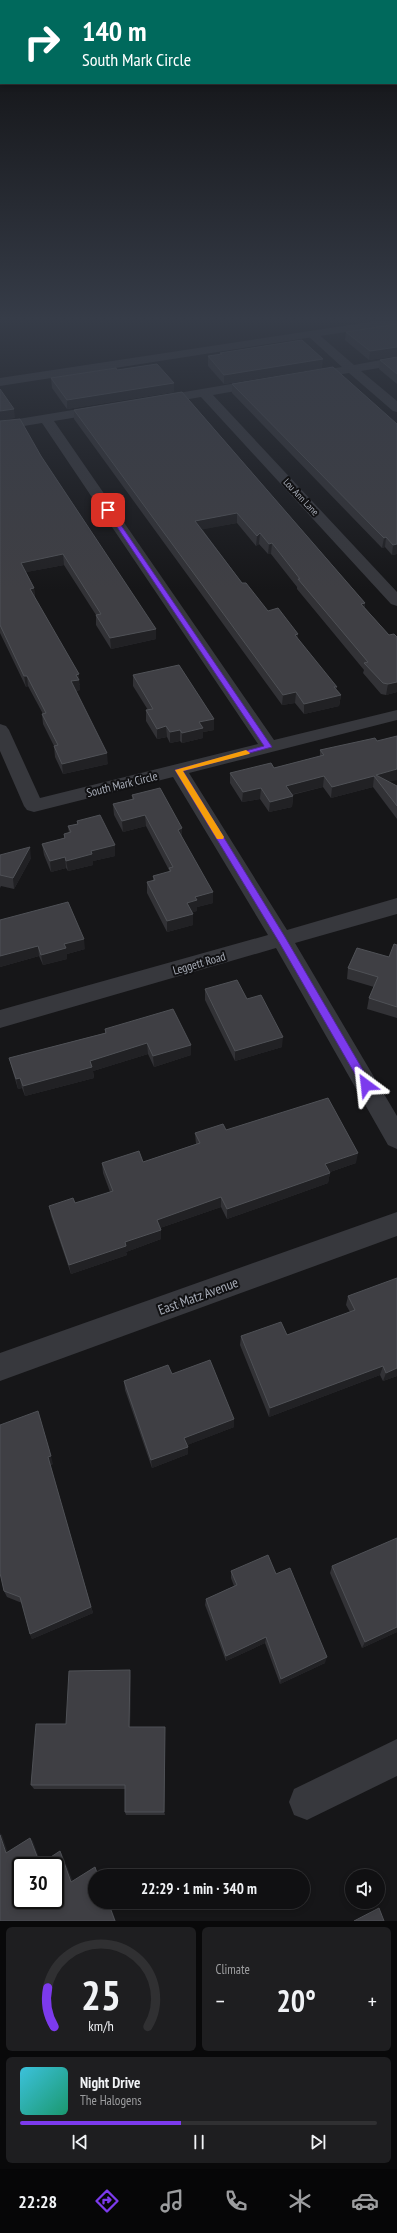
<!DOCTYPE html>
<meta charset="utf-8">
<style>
:root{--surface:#101012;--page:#1e1e20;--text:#f1f3f6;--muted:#9c9d9f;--line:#303032;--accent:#7c3aed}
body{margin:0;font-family:"PT Sans Narrow",sans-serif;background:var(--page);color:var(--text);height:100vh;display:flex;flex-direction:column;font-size:15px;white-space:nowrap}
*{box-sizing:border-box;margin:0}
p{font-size:13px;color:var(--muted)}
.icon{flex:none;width:22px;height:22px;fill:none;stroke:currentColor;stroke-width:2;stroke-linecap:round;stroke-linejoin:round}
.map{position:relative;height:1921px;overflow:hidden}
.details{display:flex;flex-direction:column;gap:6px;padding:6px;background:#09090a;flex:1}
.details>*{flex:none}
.guide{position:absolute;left:0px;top:0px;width:397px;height:84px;box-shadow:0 2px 6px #0003,0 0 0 1px var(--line);background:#00695c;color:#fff;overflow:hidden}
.fabs{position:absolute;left:345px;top:1869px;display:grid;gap:8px}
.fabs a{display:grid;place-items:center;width:40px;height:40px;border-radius:50%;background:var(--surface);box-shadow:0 2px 6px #0003,0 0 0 1px var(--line);font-size:20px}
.speed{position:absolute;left:12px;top:1857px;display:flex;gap:8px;font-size:20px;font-weight:700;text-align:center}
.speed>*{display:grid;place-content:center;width:52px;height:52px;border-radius:50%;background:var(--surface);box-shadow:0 2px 6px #0003,0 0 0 1px var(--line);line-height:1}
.speed .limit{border:2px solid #111;border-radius:6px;background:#fff;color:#111}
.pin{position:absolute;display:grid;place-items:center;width:34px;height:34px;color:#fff;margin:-17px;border-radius:8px;box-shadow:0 2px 6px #0006}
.me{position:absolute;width:44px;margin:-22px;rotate:330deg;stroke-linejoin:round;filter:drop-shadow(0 0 3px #0008)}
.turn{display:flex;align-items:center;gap:14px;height:84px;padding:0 16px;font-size:18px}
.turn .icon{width:52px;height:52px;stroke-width:2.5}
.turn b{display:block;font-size:28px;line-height:34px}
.big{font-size:30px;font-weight:700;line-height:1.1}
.details .card{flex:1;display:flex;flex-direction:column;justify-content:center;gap:6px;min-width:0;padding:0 14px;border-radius:6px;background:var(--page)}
.details .dial{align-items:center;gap:0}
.dial svg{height:104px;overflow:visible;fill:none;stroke:var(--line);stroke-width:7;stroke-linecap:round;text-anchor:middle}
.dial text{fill:var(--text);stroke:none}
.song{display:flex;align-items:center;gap:12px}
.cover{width:48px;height:48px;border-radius:6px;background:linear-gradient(135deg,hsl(190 70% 55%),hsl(160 70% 35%))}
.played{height:4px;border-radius:2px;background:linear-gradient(90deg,var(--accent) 45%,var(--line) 45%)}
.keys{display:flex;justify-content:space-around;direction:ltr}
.heat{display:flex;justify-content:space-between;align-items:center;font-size:22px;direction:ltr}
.details .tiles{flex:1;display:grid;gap:6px;grid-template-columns:1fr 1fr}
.card:last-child{grid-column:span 2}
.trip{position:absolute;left:88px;top:1869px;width:222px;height:40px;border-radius:20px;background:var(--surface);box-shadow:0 2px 6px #0003,0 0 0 1px var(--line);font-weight:700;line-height:40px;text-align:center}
.tabs{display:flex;height:64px;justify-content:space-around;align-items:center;background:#060607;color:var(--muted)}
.tabs .icon{width:28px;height:28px}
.tabs .current{color:var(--accent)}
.tabs b{font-size:18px;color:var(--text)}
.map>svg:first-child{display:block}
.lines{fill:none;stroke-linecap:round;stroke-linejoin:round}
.minor{fill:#37383d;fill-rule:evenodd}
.tertiary{fill:#37383d;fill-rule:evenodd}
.wall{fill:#323236}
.shaded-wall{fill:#212124}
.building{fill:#3f3f44;stroke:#4f5156;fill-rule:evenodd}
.route{fill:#7c3aed;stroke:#51269a}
.slow{fill:#f59e0b}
.labels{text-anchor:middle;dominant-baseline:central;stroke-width:4;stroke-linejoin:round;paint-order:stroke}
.far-street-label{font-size:10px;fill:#a8adb8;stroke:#111113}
.street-label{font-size:12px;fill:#a8adb8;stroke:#111113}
.near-street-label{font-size:14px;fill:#a8adb8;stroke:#111113}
</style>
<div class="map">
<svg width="397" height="1921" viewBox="0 0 397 1921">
<rect width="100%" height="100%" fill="#161618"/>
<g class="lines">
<!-- minor -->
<g class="minor">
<path d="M312 331 316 332 354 365 397 357V365L361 371 397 401V412L393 411 349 373 307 380 303 379 301 376 303 373 342 367 308 336 306 334 308 332Z"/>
<path d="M261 379 267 383 265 386 213 395 397 592V606L391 604 201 397 155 405 149 401 155 397Z"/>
<path d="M103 405 108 406 109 409 108 412 54 421 274 740 397 710V720L189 773 287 930 397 898V914L295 943 397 1116V1149L388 1145 276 948 0 1028V1010L268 935 173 777 34 812 27 810 24 806 0 751V724L6 726 9 730 40 798 258 744 42 423 0 430V422Z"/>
<path d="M397 1739V1776L307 1820 294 1815 289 1802 294 1789Z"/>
</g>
<!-- tertiary -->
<g class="tertiary">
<path d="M376 321H397V324L0 386V378Z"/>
<path d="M397 1212V1236L0 1381V1353Z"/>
</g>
</g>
<!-- wall -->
<g class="wall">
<path d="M397 324V356L369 360 345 340 346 332Z"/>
<path d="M220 353 322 368 224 384 208 366V356L220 355Z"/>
<path d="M397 357V384L379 369 380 360Z"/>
<path d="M51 378 174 383V392L67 409 52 388Z"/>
<path d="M232 384 397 424V554L392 555 385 547 382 548 232 393Z"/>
<path d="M182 392 365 603V608L389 635 397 637V692L386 695 381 694 363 673 364 670 297 589V587L271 554H268L259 544 256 546 237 523 202 529 242 583 268 611 298 634V639L341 695 339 706 304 714 295 703 282 705 74 419V410Z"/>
<path d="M0 421 41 456 156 639 111 649 96 625V615L64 565 26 572 34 588 35 598 80 685H79L80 690 76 691 108 764 63 774 55 757 54 746 43 724 42 714H43L28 686 26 687 0 633Z"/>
<path d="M133 675 214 730 203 732V738L182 743 180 741 170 743 167 737 157 739 146 721V710H148L133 686Z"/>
<path d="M320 750 389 782 397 786V819L373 787 331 798 323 787 292 795 293 796 292 807 269 812 260 799 242 802 230 783V773L274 768 320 756Z"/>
<path d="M132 795 182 838 213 903 197 907V911L192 912 193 925 167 932 147 893V882L153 881V876L169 872V870L146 826 123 832 114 815 113 804 132 799Z"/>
<path d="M77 821 115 856 93 861V865L68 871 66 868 51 872 44 855 42 844 64 838V834L69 833 68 826 77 824Z"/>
<path d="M0 855 31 858 14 889 1 886 0 888Z"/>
<path d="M0 920 85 949 67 954V959L43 965 39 956 0 967Z"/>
<path d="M397 945V1018L367 1009 369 998 374 987 347 979 348 968 389 957Z"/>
<path d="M205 989 247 999 282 1047 235 1061 205 1000Z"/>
<path d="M105 1029 191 1045V1055L154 1067 148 1054 93 1071 94 1078 25 1096 22 1088 18 1089 12 1069 9 1058 105 1033Z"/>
<path d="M226 1130 356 1163 330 1172 328 1183 227 1219 221 1207 160 1228 161 1239 126 1252 127 1255 71 1274 51 1216 49 1206 75 1203 110 1192 103 1173 102 1163 143 1162 196 1144 195 1133Z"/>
<path d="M348 1296 397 1376 383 1381 380 1375 269 1417 240 1345 241 1336 287 1335 350 1312 346 1305Z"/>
<path d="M172 1374 234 1427 187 1445 188 1454 152 1468 125 1390 124 1381Z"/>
<path d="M0 1425 53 1464 50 1465 93 1613 32 1639 30 1634 22 1603 7 1597 4 1591Z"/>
<path d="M332 1566 397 1632 362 1648 330 1573Z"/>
<path d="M231 1571 276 1574 325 1663 280 1684 265 1643 226 1661 205 1605 206 1599 234 1586 231 1578Z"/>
<path d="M131 1676 130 1727H165V1815H126L125 1812V1789H34L31 1785 66 1724Z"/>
</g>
<!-- shaded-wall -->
<g class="shaded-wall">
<path d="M397 347V356L369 360 370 351Z"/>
<path d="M323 359 322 368 224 384V375Z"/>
<path d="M174 383V392L67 409V400Z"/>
<path d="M14 409 15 418 0 421V411Z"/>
<path d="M237 513V523L195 531V521Z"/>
<path d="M260 533 259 544 256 546 257 536Z"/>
<path d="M386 537 385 547 382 548 384 538Z"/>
<path d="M272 543 271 554H268L269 544Z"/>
<path d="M397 544V554L392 555 393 545Z"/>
<path d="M63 554 64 565 22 573 21 563Z"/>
<path d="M34 588 35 598 30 589Z"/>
<path d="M365 603 364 613 361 604Z"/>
<path d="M156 629V639L111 649 110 638Z"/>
<path d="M298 634V645L295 635Z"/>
<path d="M79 674 80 690 72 692 71 681 76 675Z"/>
<path d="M24 676H27L28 686 26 687Z"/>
<path d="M397 682V692L386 695 388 684Z"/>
<path d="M334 687H337L336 696 341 695 339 706 304 714V704Z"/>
<path d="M296 692 295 703 282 705 283 695Z"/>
<path d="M214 719V730L203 732V738L182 743V733L199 722Z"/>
<path d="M166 726 167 737 157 739V729Z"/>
<path d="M180 730V741L170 743V732Z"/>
<path d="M107 753 108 764 63 774 62 764Z"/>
<path d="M397 769V780L380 784 376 775Z"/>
<path d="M324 776 323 787 285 796 286 786Z"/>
<path d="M374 776 373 787 331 798 332 787Z"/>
<path d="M261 788 260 799 242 802 243 792Z"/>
<path d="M293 796 292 807 269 812 270 802Z"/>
<path d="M145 815 146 826 123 832 122 821Z"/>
<path d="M182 828V839L178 830Z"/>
<path d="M115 845V856L93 861V865L68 871 66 861 91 851Z"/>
<path d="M30 847 31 858 14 889 13 878Z"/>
<path d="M65 857 66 868 51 872 50 861Z"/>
<path d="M213 892V903L197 907V911L187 914V903L195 897Z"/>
<path d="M193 914V925L167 932V921Z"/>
<path d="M84 939 85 949 67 954V959L43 965 41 955 64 944Z"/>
<path d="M38 946 39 956 0 967V956Z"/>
<path d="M283 1037 282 1047 235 1061V1051Z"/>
<path d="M147 1043 148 1054 93 1071 94 1078 25 1096 23 1086 90 1061Z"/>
<path d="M191 1045V1055L154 1067 153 1056Z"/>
<path d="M20 1078 22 1088 18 1089 16 1079Z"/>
<path d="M358 1153 356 1163 324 1174 325 1164Z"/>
<path d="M330 1173 328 1183 227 1219V1209Z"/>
<path d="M221 1197V1207L157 1229V1220Z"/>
<path d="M161 1230V1239L126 1252 127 1255 71 1274 69 1265 125 1242Z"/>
<path d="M383 1366 380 1375 269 1417 270 1408Z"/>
<path d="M397 1368V1376L383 1381 386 1373Z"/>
<path d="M234 1419V1427L185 1446 184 1438Z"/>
<path d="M188 1447V1454L152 1468 151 1460Z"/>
<path d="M51 1456 53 1464 50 1465 48 1457Z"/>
<path d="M91 1607 93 1613 32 1639 30 1634Z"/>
<path d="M397 1627V1632L362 1648 365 1642Z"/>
<path d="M266 1637 265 1643 226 1661V1656Z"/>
<path d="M327 1657 325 1663 280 1684 281 1679Z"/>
<path d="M130 1670 131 1676 130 1732 129 1727Z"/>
<path d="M165 1727V1815L164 1812Z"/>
<path d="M0 1833 2 1835 9 1856 6 1853 0 1835Z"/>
<path d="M30 1838 33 1841 42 1866 40 1864Z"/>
<path d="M60 1851 62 1854 74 1884 71 1882Z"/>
<path d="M108 1902H109L116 1921H115Z"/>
</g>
<!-- building -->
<g class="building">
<path d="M397 324V347L370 351 346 332Z"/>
<path d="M302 340 323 359 224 375 208 356 222 354 220 353Z"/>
<path d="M397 357V374L380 360Z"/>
<path d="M157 364 174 383 67 400 51 378 116 368 117 370Z"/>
<path d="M333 367 397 424V544L393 545 386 537 384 538 232 384Z"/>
<path d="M0 389 14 409 0 411Z"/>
<path d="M182 392 365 603 361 604 389 635 394 634 397 637V682L388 684 383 683 364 663 368 662 298 579H300L272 543 269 544 260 533 257 536 237 513 195 521 242 583H246L268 611 278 608 298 634 295 635 337 687H334L341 695 304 704 296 692 283 695 74 410Z"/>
<path d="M20 419 41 456 156 629 110 638 96 615 101 614 63 554 21 563 34 588 30 589 79 674 76 675 79 680 71 681 107 753 62 764 54 746 58 745 42 714 46 713 27 676H24L0 625V421Z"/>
<path d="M179 665 214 719 199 722 203 728 182 733 180 730 170 732 166 726 157 729 146 710 153 709 133 675Z"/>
<path d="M397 736V769L376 775 397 786V806L374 776 332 787 324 776 286 786 293 796 270 802 261 788 243 792 230 773 271 763 274 768 324 755 320 750 375 738 377 741Z"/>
<path d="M160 788 182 828 178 830 213 892 195 897 197 900 187 903 193 914 167 921 147 882 155 880 153 876 171 871 169 868 173 867 145 815 122 821 113 804 134 799 132 795Z"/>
<path d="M100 815 115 845 91 851 92 854 66 861 65 857 50 861 42 844 65 838 64 834 71 832 68 826 78 824 77 821Z"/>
<path d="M30 847 13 878 0 875V855Z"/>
<path d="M68 902 84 939 64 944 66 948 41 955 38 946 0 956V920Z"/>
<path d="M394 944 397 945V1007L369 998 378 977 348 968 357 948 389 957Z"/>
<path d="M237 980 247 999 261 995 283 1037 235 1051 205 989Z"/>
<path d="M173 1009 191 1045 153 1056 147 1043 90 1061 92 1067 23 1086 20 1078 16 1079 9 1058 106 1033 105 1029Z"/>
<path d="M328 1098 358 1153 325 1164 330 1173 227 1209 221 1197 157 1220 161 1230 125 1242 126 1246 69 1265 49 1206 73 1198 75 1203 113 1191 102 1163 139 1151 143 1162 200 1143 195 1133 223 1124 226 1130Z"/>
<path d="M397 1278V1368L386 1373 383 1366 270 1408 241 1336 281 1322 287 1335 355 1310 348 1296Z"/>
<path d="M210 1360 234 1419 184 1438 188 1447 151 1460 124 1381 168 1365 172 1374Z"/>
<path d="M38 1411 51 1456 48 1457 91 1607 30 1634 20 1597 4 1591 0 1573V1425Z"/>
<path d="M397 1538V1627L365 1642 332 1566Z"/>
<path d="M268 1555 276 1574 290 1568 327 1657 281 1679 266 1637 226 1656 206 1599 237 1585 231 1571Z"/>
<path d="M130 1670 129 1727H165L164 1812H125V1785H31L36 1724H66L69 1671Z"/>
<path d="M0 1835 6 1853 30 1838 40 1864 60 1851 71 1882 95 1867 98 1876H95V1902H108L115 1921H0ZM21 1866H55V1900H21Z"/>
<path d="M379 1908 384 1921H354Z"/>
</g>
<!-- sky -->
<linearGradient id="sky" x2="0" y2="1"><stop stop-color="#0c0c0d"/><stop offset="0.54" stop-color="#363c48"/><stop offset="1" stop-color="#363c48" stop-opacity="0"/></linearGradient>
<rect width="397" height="590" fill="url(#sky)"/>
<!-- route -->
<path class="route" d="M105 509H110L272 747 183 771 285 937 370 1082V1088H363L279 942 175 770 264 746Z"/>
<!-- slow -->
<path class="slow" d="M246 750 250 753 249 754 183 771 224 837 223 839H217L175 770Z"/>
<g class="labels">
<!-- far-street labels -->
<g class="far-street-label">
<text transform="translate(301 497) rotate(47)">Lou Ann Lane</text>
</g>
<!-- street labels -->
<g class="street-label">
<text transform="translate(122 784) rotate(-14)">South Mark Circle</text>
<text transform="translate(199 963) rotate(-16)">Leggett Road</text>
</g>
<!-- near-street labels -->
<g class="near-street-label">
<text transform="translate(198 1296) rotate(-20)">East Matz Avenue</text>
</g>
</g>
</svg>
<div class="fabs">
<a><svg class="icon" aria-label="sound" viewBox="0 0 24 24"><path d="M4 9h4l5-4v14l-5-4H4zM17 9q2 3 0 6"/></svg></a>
</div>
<div class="speed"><div class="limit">30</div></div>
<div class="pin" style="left:108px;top:510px;background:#d93025"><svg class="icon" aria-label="arrive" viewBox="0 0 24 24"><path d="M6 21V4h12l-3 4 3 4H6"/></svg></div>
<svg class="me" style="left:366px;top:1085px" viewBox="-20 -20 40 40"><path d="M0-17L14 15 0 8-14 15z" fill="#7c3aed" stroke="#fff" stroke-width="4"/></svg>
<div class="trip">22:29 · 1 min · 340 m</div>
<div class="guide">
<div class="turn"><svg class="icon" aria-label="right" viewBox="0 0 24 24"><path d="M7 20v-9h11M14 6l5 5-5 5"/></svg><div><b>140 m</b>South Mark Circle</div></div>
</div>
</div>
<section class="details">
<div class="tiles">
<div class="card dial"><svg viewBox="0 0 100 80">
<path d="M14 69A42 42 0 1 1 86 69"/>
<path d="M14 69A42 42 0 0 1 9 39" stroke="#7c3aed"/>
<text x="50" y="56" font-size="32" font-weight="700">25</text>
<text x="50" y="72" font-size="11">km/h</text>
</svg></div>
<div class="card"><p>Climate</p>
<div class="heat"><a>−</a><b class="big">20°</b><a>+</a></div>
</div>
<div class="card">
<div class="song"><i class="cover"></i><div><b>Night Drive</b><p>The Halogens</p></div></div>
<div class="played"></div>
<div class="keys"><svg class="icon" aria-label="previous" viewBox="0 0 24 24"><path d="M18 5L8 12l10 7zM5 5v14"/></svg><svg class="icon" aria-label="pause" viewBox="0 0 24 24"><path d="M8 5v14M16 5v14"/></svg><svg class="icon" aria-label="next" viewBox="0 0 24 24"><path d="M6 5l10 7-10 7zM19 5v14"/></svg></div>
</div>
</div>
</section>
<nav class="tabs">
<b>22:28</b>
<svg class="icon current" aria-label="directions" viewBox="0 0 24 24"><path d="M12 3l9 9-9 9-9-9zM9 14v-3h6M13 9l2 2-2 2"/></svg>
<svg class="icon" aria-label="music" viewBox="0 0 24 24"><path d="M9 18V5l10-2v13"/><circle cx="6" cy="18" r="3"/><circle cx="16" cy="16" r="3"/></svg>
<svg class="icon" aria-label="phone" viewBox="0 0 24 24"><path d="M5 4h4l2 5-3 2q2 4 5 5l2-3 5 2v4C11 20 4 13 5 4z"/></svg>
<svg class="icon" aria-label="climate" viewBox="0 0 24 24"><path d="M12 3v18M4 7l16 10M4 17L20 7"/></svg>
<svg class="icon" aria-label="car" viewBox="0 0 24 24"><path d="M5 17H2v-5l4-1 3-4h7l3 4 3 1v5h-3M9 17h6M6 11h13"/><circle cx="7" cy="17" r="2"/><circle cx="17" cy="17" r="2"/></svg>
</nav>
